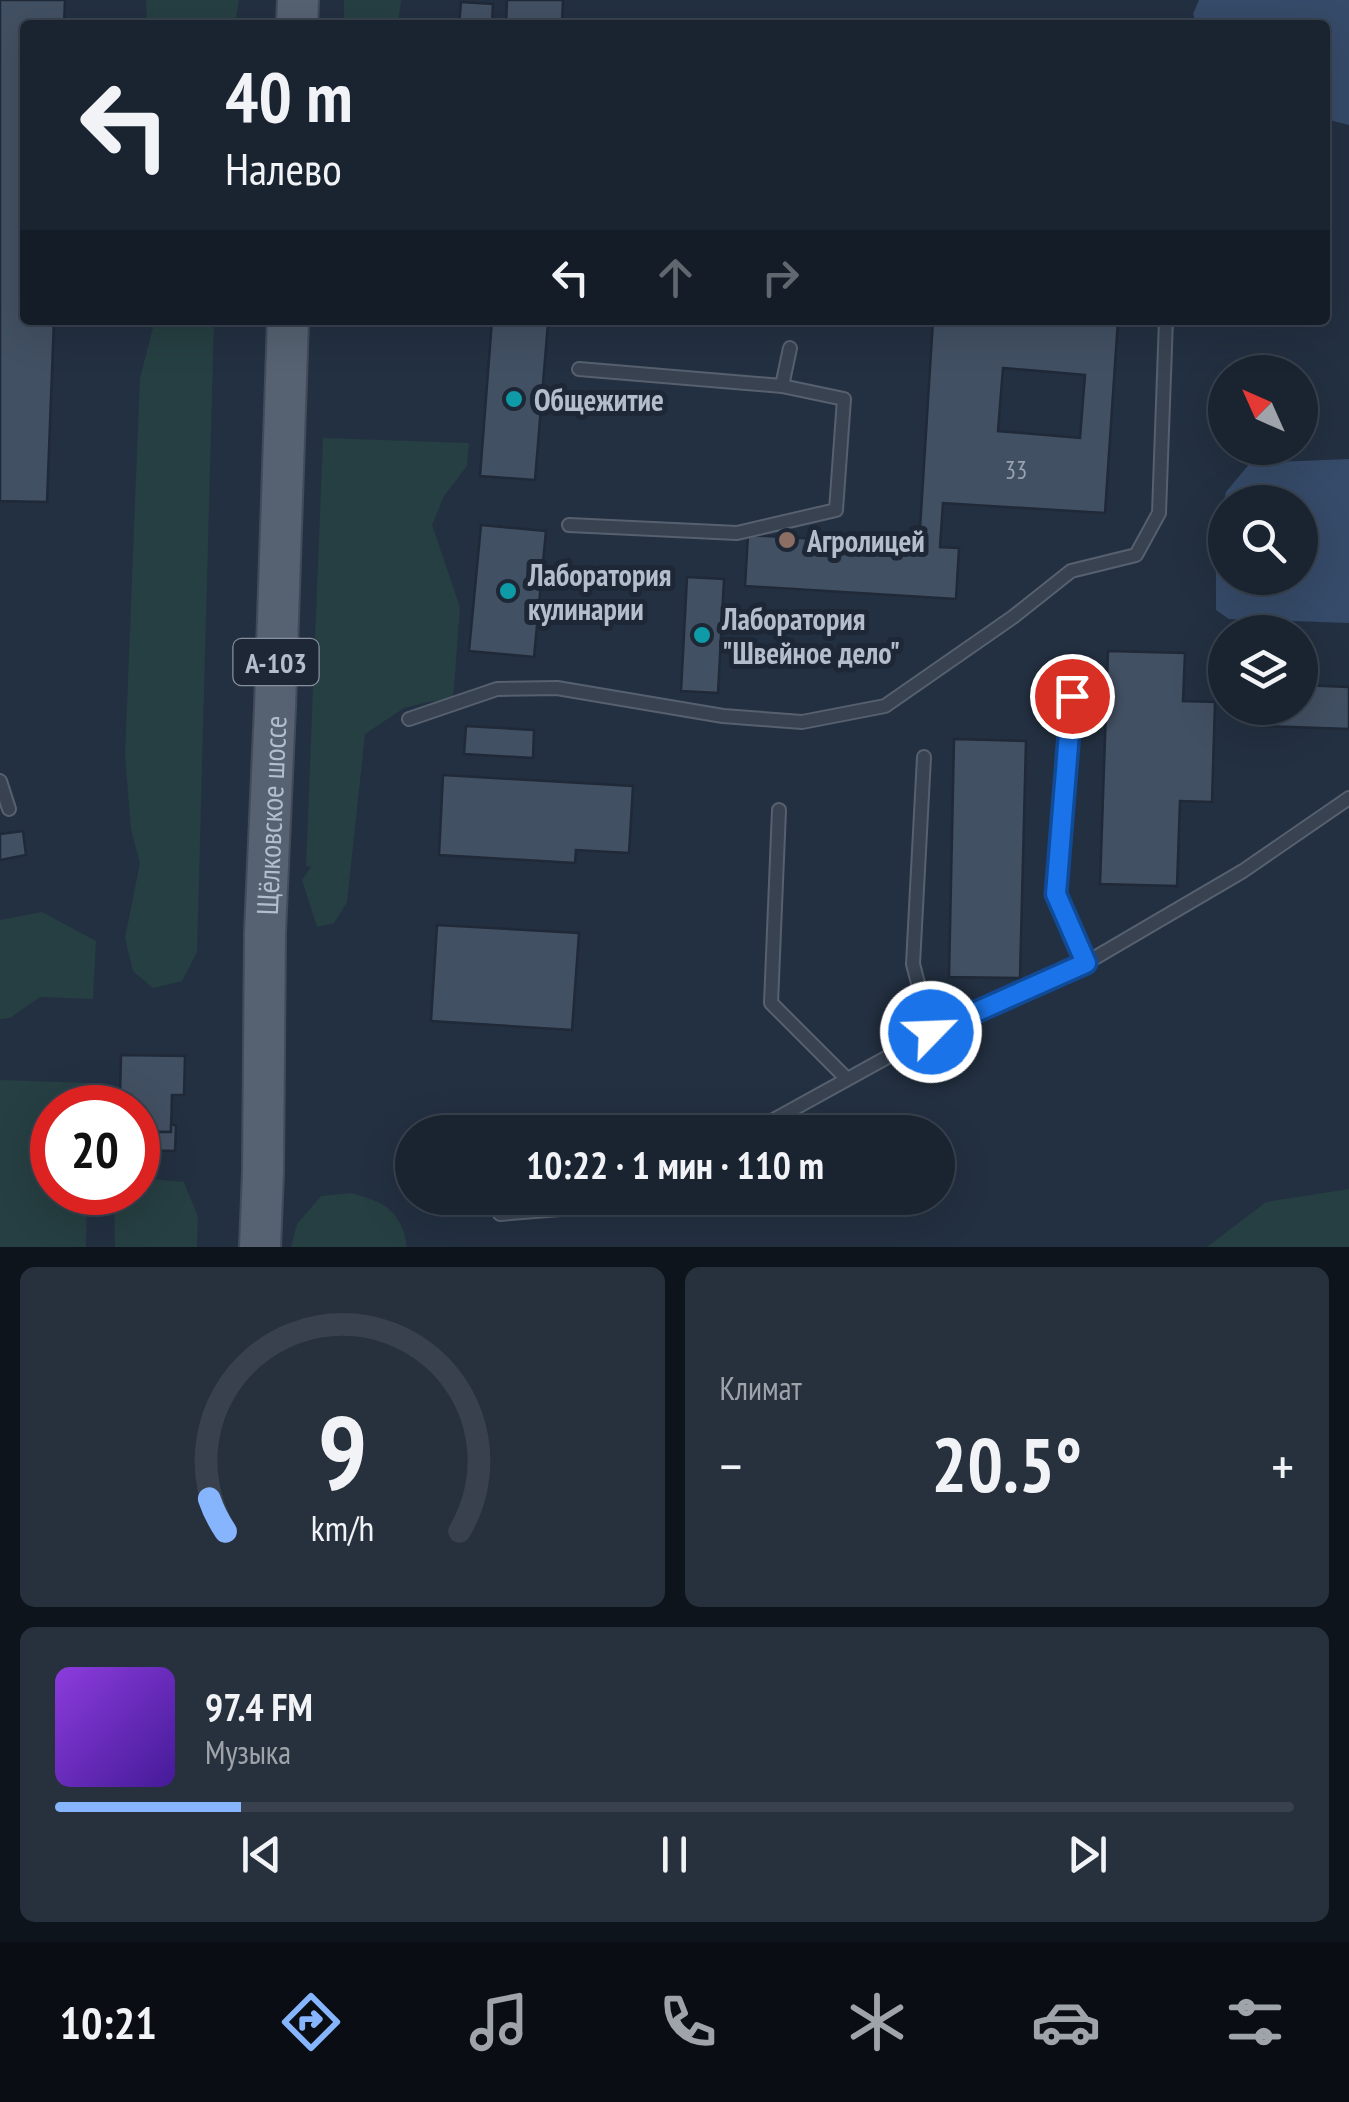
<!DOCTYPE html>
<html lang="ru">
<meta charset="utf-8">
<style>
:root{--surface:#1a2431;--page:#27303d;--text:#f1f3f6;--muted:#9fa4ab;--line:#38414d;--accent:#86b5fe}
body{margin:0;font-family:"PT Sans Narrow",sans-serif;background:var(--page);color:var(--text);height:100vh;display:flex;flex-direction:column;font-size:38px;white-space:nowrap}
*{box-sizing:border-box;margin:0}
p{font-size:32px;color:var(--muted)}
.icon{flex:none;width:55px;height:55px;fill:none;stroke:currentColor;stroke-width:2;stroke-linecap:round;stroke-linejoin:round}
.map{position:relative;height:1247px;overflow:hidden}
.sheet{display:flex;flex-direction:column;gap:20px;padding:20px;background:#0e141b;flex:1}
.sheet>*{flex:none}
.hud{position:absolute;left:20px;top:20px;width:1310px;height:305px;border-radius:10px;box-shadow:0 10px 40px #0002,0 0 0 2px var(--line);background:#1a2431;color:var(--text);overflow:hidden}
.needle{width:65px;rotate:315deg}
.fabs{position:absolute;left:1208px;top:355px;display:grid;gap:20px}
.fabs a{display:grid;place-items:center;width:110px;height:110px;border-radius:50%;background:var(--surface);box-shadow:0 10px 40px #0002,0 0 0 2px var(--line);font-size:50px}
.speed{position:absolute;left:30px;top:1085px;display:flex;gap:20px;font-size:50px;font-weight:700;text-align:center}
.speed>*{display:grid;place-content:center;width:130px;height:130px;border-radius:50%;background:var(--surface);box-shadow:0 10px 40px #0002,0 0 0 2px var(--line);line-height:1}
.speed .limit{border:15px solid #d22;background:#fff;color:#111}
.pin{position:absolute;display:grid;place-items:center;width:85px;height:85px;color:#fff;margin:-42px;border:5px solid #fff;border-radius:50%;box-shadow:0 2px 10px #0007}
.me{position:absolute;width:110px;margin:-55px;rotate:66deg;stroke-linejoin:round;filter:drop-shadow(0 0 8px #0008)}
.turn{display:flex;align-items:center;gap:35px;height:210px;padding:0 40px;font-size:45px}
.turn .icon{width:130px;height:130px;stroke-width:2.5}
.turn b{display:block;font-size:70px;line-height:85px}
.lanes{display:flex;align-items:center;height:95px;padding:0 40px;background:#0003;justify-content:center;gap:50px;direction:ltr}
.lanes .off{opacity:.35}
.big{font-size:75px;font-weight:600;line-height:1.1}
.sheet .card{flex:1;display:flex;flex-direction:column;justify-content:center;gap:15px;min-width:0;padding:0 35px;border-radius:15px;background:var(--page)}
.sheet .dial{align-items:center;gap:0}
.dial svg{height:260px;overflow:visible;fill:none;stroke:var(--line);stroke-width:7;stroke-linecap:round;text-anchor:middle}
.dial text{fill:var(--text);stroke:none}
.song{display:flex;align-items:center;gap:30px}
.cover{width:120px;height:120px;border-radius:15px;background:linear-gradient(135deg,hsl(270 70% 55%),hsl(260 70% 35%))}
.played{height:10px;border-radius:5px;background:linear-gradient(90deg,var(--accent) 15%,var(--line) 15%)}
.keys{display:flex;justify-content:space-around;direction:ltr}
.heat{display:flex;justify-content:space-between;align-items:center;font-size:55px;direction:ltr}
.sheet .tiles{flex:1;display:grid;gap:20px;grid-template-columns:1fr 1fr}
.card:last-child{grid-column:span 2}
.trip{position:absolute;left:395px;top:1115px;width:560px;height:100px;border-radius:50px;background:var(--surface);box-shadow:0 10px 40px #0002,0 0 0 2px var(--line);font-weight:600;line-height:100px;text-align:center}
.dock{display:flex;height:160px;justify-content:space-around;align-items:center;background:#0a0e14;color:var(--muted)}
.dock .icon{width:70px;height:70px}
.dock .selected{color:var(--accent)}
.dock b{font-size:45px;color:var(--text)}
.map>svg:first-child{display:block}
.green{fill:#263f42}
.water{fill:#364b69;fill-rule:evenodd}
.building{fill:#425063;stroke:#1f2938;stroke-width:2.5;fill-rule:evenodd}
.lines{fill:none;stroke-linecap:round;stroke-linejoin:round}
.lane-casing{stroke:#56606e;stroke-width:16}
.primary-casing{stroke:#414b5a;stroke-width:44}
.lane{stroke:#384251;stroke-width:12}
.primary{stroke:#566171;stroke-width:40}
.route-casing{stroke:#114b97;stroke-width:25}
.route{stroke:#1a73e8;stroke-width:18}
.culture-dot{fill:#0f9aa8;stroke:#1d2736;stroke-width:4}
.education-dot{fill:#8d6e63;stroke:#1d2736;stroke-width:4}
.labels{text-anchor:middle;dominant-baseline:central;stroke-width:10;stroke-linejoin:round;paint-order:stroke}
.number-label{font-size:25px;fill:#98a2b1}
.shield{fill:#1d2736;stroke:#87909e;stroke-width:2.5}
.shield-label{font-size:28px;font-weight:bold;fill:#b4bdcb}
.poi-label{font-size:30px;font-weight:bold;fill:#b4bdcb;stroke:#1d2736;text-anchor:start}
.street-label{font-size:30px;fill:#b4bdcb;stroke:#1d2736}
</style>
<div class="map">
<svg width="1349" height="1247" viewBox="0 0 1349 1247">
<rect width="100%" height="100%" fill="#233041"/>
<!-- green -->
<g class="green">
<path d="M146 0H239L235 25H147Z"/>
<path d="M344 0H401L398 25H344Z"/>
<path d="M155 320H214L197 952 182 981 153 988 133 971 125 938 140 863 131 830 125 755 140 378Z"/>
<path d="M323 438 469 443 467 466 444 496 432 525 460 607 453 699 428 702 404 708 365 734 347 902 334 923 317 927 302 880 311 867 306 866Z"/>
<path d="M42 912 96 941 93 999 40 997 10 1018 0 1019V920Z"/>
<path d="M0 1080 91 1083 90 1107 52 1108V1192L87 1193 86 1247H0Z"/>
<path d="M140 1178 184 1182 198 1217 197 1247H115L114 1200 120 1193 138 1192V1179Z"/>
<path d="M1349 1189V1247H1207L1266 1202Z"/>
<path d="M351 1193C385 1202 401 1210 407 1247H291L297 1224 321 1196Z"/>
</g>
<!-- water -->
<g class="water">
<path d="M1199 0H1349V125L1325 119V25H1197L1193 14Z"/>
<path d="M1349 459V623L1229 619 1216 610V537L1226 492 1250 463ZM1225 502H1300V578H1225Z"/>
</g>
<!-- building -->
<g class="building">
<path d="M0 0H65L64 25H25V320H54L47 502 0 501Z"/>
<path d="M507 0H563L562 25H506Z"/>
<path d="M461 2 493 4 492 25H459Z"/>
<path d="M427 320H472V326L427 323Z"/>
<path d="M492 320 548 323 535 480 480 476Z"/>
<path d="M933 320H1118L1105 513 943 503 940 547 959 548 956 599 745 586 748 535 919 545ZM1003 368 1085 375 1080 438 998 431Z"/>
<path d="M481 525 546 531 534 657 469 651Z"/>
<path d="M687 577 724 579 718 693 681 691Z"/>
<path d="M1108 651 1185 653 1183 701 1215 702 1212 802 1180 801 1177 886 1100 884Z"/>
<path d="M1300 685 1349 687V729L1262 726 1263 708H1300Z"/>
<path d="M466 726 534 730 533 758 464 754Z"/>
<path d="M954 739 1026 741 1020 978 949 977Z"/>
<path d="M443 775 633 786 629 853 576 850 575 863 439 855Z"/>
<path d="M23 831 26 855 0 860V834Z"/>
<path d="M437 925 579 933 572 1030 431 1021Z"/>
<path d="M121 1055 185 1056 184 1095H172L171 1132H138V1108H131V1095H120Z"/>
<path d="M171 1125H176L175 1151 138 1150V1132H171Z"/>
</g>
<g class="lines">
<!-- lane casing -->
<g class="lane-casing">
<g id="lane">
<path d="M579 369 782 386 790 348"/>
<path d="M569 525 737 533 836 510 844 399 782 386"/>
<path d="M409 719 497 689 557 688 723 716 802 722 885 706 1013 617 1071 571 1136 555 1159 513 1166 320"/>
<path d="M924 757 913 964 931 1033"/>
<path d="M0 781 9 809"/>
<path d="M779 810 771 1003 847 1079"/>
<path d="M1086 963 1243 871 1349 798"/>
<path d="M752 1132 931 1033 1086 963 1057 894 1073 696"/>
<path d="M500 1214 585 1207 613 1198"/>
</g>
</g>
<!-- primary casing -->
<g class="primary-casing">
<g id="primary">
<path d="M297 25 298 0"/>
<path id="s1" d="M260 1247 263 1172 265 932 275 707 288 320"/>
</g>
</g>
<!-- lane -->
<use href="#lane" class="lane"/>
<!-- primary -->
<use href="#primary" class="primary"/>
</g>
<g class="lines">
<!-- route casing -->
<g class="route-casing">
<path id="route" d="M931 1032 1086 963 1056 894 1072 696"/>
</g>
<!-- route -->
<use href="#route" class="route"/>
</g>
<!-- markers -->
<g class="culture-dot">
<circle cx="514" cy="399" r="10"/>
<circle cx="508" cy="591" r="10"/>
<circle cx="702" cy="635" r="10"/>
</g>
<circle class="education-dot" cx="787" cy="540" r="10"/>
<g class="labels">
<!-- number labels -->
<g class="number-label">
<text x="1016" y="470">33</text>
</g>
<!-- shield labels -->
<rect class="shield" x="233.5" y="639" width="85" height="46" rx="8"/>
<g class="shield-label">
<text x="276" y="662">А-103</text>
</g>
<!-- poi labels -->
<g class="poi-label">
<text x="534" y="399">Общежитие</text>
<text x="807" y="540">Агролицей</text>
<text x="528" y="574">Лаборатория<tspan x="528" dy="34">кулинарии</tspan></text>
<text x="722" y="618">Лаборатория<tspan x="722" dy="34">"Швейное дело"</tspan></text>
</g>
<!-- street labels -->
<g class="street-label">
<text stroke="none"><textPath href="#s1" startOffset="432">Щёлковское шоссе</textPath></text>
</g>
</g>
</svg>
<div class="fabs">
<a><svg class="needle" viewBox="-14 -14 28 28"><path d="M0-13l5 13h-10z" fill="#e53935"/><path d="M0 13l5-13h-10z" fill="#9fa4ab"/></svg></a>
<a><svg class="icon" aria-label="search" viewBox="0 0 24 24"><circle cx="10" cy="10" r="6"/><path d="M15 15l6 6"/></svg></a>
<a><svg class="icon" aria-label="layers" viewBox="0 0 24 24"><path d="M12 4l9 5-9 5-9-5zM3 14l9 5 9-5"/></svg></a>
</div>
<div class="speed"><div class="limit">20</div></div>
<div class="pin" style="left:1072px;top:696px;background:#d93025"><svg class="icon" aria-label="arrive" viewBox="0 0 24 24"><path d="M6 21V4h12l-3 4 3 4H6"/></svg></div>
<svg class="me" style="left:931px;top:1032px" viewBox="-20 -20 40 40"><circle r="17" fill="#1a73e8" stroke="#fff" stroke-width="3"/><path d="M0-11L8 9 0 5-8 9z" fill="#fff"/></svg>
<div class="trip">10:22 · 1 мин · 110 m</div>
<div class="hud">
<div class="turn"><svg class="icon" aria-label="left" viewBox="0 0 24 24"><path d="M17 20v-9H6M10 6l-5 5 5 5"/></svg><div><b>40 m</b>Налево</div></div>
<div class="lanes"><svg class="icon" aria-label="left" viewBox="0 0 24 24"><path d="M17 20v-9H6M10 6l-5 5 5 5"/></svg><svg class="icon off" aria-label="ahead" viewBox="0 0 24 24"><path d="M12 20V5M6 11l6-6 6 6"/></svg><svg class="icon off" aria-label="right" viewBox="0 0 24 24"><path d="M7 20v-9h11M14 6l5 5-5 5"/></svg></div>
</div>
</div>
<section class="sheet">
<div class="tiles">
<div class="card dial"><svg viewBox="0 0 100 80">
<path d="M14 69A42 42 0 1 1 86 69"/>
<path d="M14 69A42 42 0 0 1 9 59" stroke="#86b5fe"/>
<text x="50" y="56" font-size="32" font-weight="700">9</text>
<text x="50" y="72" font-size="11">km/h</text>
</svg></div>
<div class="card"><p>Климат</p>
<div class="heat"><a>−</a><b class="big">20.5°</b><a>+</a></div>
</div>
<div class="card">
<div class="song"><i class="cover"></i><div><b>97.4 FM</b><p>Музыка</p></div></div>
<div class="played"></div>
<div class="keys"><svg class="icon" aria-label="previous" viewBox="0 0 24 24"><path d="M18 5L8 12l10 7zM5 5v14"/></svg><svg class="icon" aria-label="pause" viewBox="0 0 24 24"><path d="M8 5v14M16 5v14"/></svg><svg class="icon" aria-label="next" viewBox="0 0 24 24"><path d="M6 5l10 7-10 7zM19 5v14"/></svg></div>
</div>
</div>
</section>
<nav class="dock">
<b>10:21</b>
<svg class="icon selected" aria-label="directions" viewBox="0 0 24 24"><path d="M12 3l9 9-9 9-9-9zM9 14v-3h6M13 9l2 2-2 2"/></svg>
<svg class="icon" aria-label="music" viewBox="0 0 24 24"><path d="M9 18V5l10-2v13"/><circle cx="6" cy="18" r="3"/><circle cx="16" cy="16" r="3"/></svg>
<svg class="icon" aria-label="phone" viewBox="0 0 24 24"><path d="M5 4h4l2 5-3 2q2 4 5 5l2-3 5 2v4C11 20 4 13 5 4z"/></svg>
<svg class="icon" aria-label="climate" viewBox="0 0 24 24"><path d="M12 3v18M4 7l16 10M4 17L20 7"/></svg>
<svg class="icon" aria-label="car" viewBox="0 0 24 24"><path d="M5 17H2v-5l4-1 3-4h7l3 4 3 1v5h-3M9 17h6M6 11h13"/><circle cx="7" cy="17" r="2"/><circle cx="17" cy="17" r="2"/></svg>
<svg class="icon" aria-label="filters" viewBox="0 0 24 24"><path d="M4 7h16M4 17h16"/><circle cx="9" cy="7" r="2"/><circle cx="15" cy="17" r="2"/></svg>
</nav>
